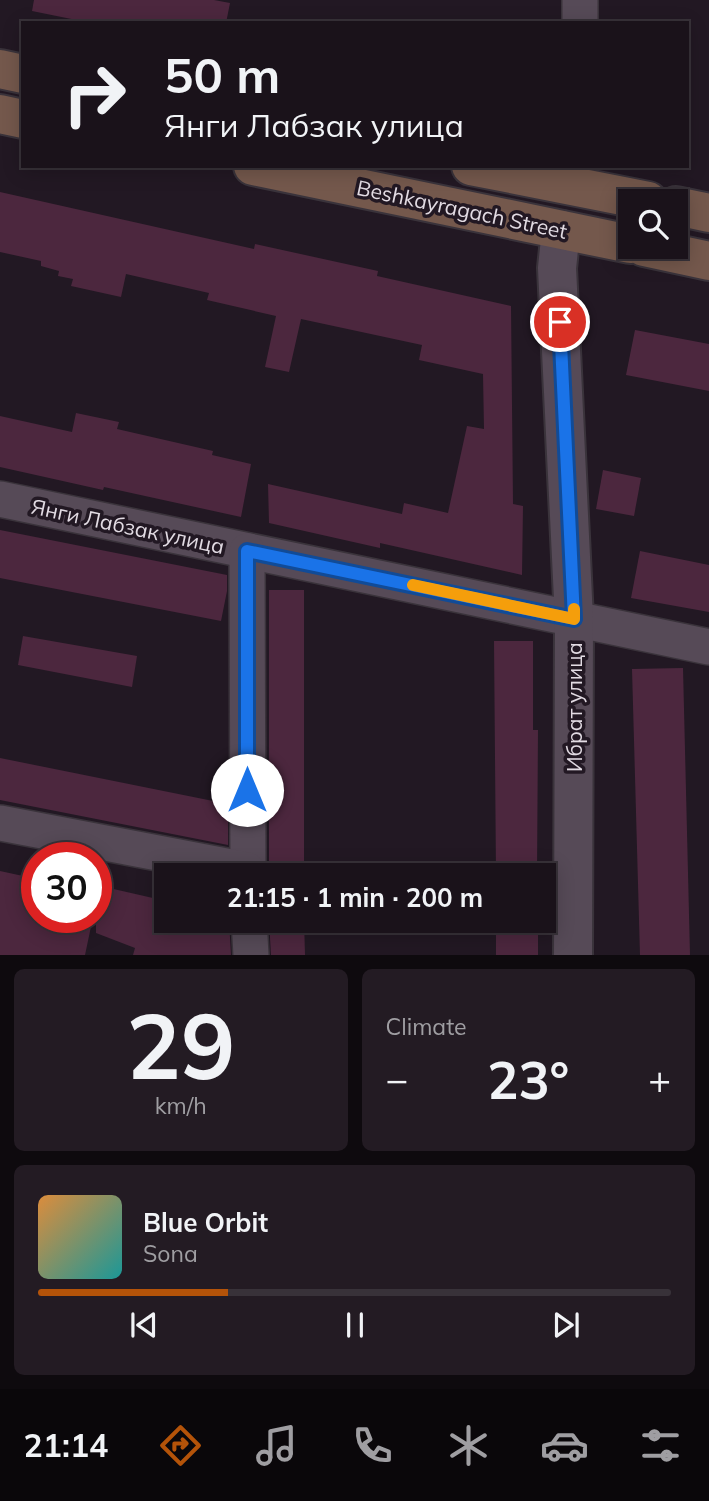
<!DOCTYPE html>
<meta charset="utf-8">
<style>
:root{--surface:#1a121a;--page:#231b23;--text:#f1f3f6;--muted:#9f9ea2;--line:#383239;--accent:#b45309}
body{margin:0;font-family:Mulish,sans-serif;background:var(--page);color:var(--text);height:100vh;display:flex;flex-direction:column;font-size:26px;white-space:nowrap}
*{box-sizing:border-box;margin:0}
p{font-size:23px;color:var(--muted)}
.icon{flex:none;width:38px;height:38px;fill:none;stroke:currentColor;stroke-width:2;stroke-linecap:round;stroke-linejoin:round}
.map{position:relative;height:955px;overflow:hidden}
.drawer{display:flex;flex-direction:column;gap:14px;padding:14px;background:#0e0a0e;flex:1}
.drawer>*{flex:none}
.hud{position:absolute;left:21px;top:21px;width:668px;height:147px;border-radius:0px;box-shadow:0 4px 18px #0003,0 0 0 2px var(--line);background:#1a121a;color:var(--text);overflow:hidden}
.fabs{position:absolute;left:618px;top:189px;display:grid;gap:14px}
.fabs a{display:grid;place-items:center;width:70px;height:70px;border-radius:0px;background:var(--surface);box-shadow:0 4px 18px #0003,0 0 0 2px var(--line);font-size:35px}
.speed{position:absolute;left:21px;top:842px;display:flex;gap:14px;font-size:35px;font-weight:700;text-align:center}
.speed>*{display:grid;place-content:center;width:91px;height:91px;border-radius:50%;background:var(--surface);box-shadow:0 4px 18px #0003,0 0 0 2px var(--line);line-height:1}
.speed .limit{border:10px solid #d22;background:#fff;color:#111}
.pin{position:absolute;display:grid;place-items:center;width:60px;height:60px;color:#fff;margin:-30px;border:4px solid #fff;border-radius:50%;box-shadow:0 2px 7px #0007}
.me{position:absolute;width:77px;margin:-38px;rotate:0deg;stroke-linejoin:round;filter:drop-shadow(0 0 5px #0008)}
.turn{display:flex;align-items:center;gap:24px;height:147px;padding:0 28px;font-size:32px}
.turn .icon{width:91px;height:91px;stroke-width:2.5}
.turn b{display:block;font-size:49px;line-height:60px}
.big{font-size:52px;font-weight:700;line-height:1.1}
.drawer .card{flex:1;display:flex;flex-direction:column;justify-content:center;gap:10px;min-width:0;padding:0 24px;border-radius:10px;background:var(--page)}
.drawer .dial{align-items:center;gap:0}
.dial b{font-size:91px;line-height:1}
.song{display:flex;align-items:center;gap:21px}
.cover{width:84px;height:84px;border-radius:10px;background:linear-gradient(135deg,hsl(30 70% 55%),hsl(180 70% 35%))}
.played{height:7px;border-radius:4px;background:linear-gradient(90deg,var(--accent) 30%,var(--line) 30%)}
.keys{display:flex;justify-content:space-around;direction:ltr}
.heat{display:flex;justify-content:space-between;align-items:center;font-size:38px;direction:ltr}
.drawer .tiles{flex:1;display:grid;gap:14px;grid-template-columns:1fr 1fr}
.card:last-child{grid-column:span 2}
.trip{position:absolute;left:154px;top:863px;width:402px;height:70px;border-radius:0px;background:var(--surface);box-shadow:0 4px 18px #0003,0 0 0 2px var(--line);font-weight:700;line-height:70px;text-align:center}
.dock{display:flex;height:112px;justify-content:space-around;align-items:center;background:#0a070a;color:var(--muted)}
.dock .icon{width:49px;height:49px}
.dock .on{color:var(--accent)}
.dock b{font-size:32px;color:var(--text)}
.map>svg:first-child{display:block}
.building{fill:#4c273e}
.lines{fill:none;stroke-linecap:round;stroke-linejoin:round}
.minor-casing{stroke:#3a333b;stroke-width:38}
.tertiary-casing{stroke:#3a333b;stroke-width:42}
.secondary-casing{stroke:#3a333b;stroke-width:42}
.minor{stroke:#564a57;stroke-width:35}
.tertiary{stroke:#564a57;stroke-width:38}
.secondary{stroke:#74584c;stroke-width:38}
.route-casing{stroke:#114b97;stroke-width:18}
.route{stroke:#1a73e8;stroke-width:12}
.slow{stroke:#f59e0b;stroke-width:12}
.labels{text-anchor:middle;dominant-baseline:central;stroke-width:7;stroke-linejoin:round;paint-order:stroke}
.street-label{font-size:21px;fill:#e2dbe3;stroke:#221823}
</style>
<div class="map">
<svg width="709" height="955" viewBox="0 0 709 955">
<rect width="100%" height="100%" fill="#221823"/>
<!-- building -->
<g class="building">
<path d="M34 0H214L230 3 226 23H91L32 11Z"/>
<path d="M0 192 254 249 255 244 378 271 377 276 511 306 513 504 523 506 522 575 380 543V548L269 523 268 484 402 514 404 503 448 513 467 426 484 429 483 374 419 360 422 345 301 319 289 372 265 367 276 316 207 300 209 293 126 274 121 297 71 286 73 279 58 276 59 271 41 266V261L0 252Z"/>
<path d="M635 330 709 344V391L626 375Z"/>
<path d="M76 413 119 422 117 429 213 451 212 455 251 464 241 517 104 487 103 490 0 467V416L72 432Z"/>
<path d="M603 470 641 478 634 516 596 509Z"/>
<path d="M0 530 227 575V591L221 621 0 578Z"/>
<path d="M640 551 709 565V612L631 598Z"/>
<rect x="269" y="590" width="35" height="285"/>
<path d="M23 636 137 656 132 687 18 665Z"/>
<path d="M494 641H533V730H538L537 875H496Z"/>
<path d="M683 668 690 955H640L632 669Z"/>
<path d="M0 758 228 804V845L0 800Z"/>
<path d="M0 871 37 879V917H93L85 955H0Z"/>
<path d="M96 885 166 901V920H229L231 955H133L135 948 96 933Z"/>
<path d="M269 920H304L305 955H271Z"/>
<rect x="496" y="920" width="42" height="35"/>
</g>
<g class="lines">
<!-- minor casing -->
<g class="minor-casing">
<g id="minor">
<path d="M580 0V23"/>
<path d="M0 499 709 647"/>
<path d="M247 551 248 875"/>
<path d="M0 823 247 870"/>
<path d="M249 920 251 955"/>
</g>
</g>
<!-- tertiary casing -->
<g class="tertiary-casing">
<path id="tertiary" d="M561 230 557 268 574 619 573 955"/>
</g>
<!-- secondary casing -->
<g class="secondary-casing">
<g id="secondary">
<path d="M0 69 23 74"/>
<path d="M0 114 23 119"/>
<path d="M253 166 630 244"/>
<path d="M471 166 648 201"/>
<path d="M676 206 709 213"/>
<path d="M644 247 709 261"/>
</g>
</g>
<!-- minor -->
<use href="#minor" class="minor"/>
<!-- tertiary -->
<use href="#tertiary" class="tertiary"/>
<!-- secondary -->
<use href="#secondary" class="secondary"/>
</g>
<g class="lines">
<!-- route casing -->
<g class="route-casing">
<path id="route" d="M247 790V551L574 619 560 322"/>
</g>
<!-- route -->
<use href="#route" class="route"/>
<!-- slow -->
<path class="slow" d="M413 585 574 619V609"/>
</g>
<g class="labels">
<!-- street labels -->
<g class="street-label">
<text transform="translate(462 209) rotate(12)">Beshkayragach Street</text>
<text transform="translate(128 526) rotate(12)">Янги Лабзак улица</text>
<text transform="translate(574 707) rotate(-90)">Ибрат улица</text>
</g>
</g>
</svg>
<div class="fabs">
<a><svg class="icon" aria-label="search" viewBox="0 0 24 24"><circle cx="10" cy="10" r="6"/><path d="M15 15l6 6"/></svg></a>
</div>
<div class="speed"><div class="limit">30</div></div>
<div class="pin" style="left:560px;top:322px;background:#d93025"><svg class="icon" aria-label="arrive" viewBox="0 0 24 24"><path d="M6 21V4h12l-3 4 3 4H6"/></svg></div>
<svg class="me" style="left:247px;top:790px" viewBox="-20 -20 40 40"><circle r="19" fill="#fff"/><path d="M0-13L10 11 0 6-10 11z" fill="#1a73e8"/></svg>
<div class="trip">21:15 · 1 min · 200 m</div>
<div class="hud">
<div class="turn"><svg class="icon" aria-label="right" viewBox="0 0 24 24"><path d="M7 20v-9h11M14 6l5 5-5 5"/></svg><div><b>50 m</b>Янги Лабзак улица</div></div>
</div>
</div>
<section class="drawer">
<div class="tiles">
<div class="card dial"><b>29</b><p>km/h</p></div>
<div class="card"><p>Climate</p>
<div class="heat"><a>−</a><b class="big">23°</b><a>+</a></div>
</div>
<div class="card">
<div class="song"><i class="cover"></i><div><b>Blue Orbit</b><p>Sona</p></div></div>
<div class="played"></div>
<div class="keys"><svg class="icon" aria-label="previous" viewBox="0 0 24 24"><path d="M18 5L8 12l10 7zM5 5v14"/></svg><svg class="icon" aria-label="pause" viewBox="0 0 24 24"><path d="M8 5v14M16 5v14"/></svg><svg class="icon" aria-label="next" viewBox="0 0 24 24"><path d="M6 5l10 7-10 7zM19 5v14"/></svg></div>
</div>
</div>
</section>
<nav class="dock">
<b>21:14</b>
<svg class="icon on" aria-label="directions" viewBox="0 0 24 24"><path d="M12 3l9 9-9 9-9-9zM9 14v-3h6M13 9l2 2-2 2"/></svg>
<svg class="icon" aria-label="music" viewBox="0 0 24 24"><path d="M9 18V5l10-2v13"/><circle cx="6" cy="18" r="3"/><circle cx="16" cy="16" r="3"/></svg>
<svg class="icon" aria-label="phone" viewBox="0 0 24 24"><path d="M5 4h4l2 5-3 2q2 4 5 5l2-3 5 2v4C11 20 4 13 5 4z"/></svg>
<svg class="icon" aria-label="climate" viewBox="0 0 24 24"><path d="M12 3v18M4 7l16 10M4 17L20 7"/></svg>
<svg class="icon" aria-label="car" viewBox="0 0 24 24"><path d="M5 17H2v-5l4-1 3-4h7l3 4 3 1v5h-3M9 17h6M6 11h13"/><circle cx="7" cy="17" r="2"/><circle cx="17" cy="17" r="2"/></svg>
<svg class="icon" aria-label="filters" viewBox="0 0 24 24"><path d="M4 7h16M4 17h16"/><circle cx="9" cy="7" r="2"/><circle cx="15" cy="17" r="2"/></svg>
</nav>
